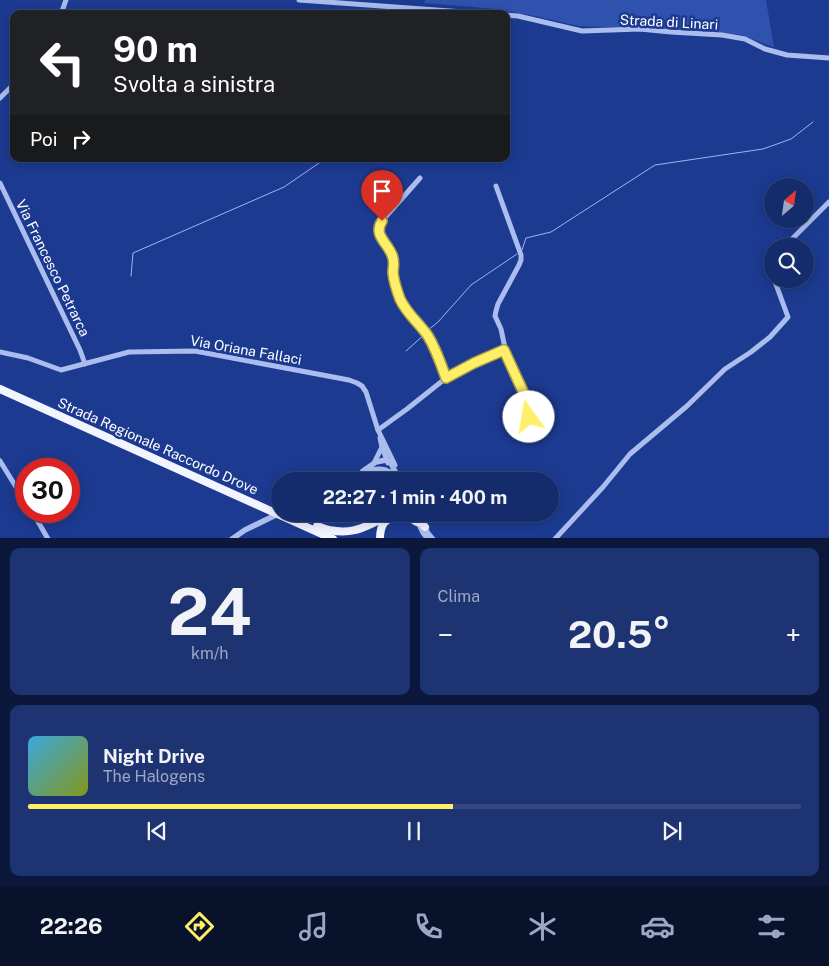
<!DOCTYPE html>
<html lang="it">
<meta charset="utf-8">
<style>
:root{--surface:#152c6c;--page:#1e3472;--text:#f1f3f6;--muted:#9da7c2;--line:#34487f;--accent:#ffee68}
body{margin:0;font-family:"Public Sans",sans-serif;background:var(--page);color:var(--text);height:100vh;display:flex;flex-direction:column;font-size:19px;white-space:nowrap}
*{box-sizing:border-box;margin:0}
p{font-size:16px;color:var(--muted)}
.icon{flex:none;width:28px;height:28px;fill:none;stroke:currentColor;stroke-width:2;stroke-linecap:round;stroke-linejoin:round}
.map{position:relative;height:538px;overflow:hidden}
.details{display:flex;flex-direction:column;gap:10px;padding:10px;background:#0c183b;flex:1}
.details>*{flex:none}
.guide{position:absolute;left:10px;top:10px;width:500px;height:152px;border-radius:10px;box-shadow:0 2px 12px #0003,0 0 0 1px var(--line);background:#202124;color:#fff;overflow:hidden}
.needle{width:32px;rotate:29deg}
.fabs{position:absolute;left:764px;top:178px;display:grid;gap:10px}
.fabs a{display:grid;place-items:center;width:50px;height:50px;border-radius:50%;background:var(--surface);box-shadow:0 2px 12px #0003,0 0 0 1px var(--line);font-size:25px}
.speed{position:absolute;left:15px;top:458px;display:flex;gap:10px;font-size:25px;font-weight:700;text-align:center}
.speed>*{display:grid;place-content:center;width:65px;height:65px;border-radius:50%;background:var(--surface);box-shadow:0 2px 12px #0003,0 0 0 1px var(--line);line-height:1}
.speed .limit{border:8px solid #d22;background:#fff;color:#111}
.pin{position:absolute;display:grid;place-items:center;width:42px;height:42px;color:#fff;margin:-51px -21px;border-radius:50% 50% 50% 0;rotate:-45deg;box-shadow:0 0 5px #0007}
.pin .icon{rotate:45deg}
.me{position:absolute;width:55px;margin:-28px;rotate:347deg;stroke-linejoin:round;filter:drop-shadow(0 0 4px #0008)}
.turn{display:flex;align-items:center;gap:18px;height:105px;padding:0 20px;font-size:22px}
.turn .icon{width:65px;height:65px;stroke-width:2.5}
.turn b{display:block;font-size:35px;line-height:42px}
.then{display:flex;align-items:center;height:48px;padding:0 20px;background:#0003;gap:10px;font-size:19px}
.big{font-size:38px;font-weight:700;line-height:1.1}
.details .tile{flex:1;display:flex;flex-direction:column;justify-content:center;gap:8px;min-width:0;padding:0 18px;border-radius:10px;background:var(--page)}
.details .dial{align-items:center;gap:0}
.dial b{font-size:65px;line-height:1}
.song{display:flex;align-items:center;gap:15px}
.cover{width:60px;height:60px;border-radius:8px;background:linear-gradient(135deg,hsl(200 70% 55%),hsl(70 70% 35%))}
.played{height:5px;border-radius:2px;background:linear-gradient(90deg,var(--accent) 55%,var(--line) 55%)}
.keys{display:flex;justify-content:space-around;direction:ltr}
.heat{display:flex;justify-content:space-between;align-items:center;font-size:28px;direction:ltr}
.details .tiles{flex:1;display:grid;gap:10px;grid-template-columns:1fr 1fr}
.tile:last-child{grid-column:span 2}
.trip{position:absolute;left:271px;top:472px;width:288px;height:50px;border-radius:25px;background:var(--surface);box-shadow:0 2px 12px #0003,0 0 0 1px var(--line);font-weight:700;line-height:50px;text-align:center}
.menu{display:flex;height:80px;justify-content:space-around;align-items:center;background:#08122b;color:var(--muted)}
.menu .icon{width:35px;height:35px}
.menu .current{color:var(--accent)}
.menu b{font-size:22px;color:var(--text)}
.map>svg:first-child{display:block}
.green{fill:#2f52ae}
.lines{fill:none;stroke-linecap:round;stroke-linejoin:round}
.stream{stroke:#9eb5f0;stroke-width:1}
.minor{stroke:#abbdee;stroke-width:5}
.tertiary{stroke:#abbdee;stroke-width:5.5}
.primary{stroke:#f2f5ff;stroke-width:8}
.route-casing{stroke:#a69b44;stroke-width:12}
.route{stroke:#ffee68;stroke-width:9}
.labels{text-anchor:middle;dominant-baseline:central;stroke-width:5;stroke-linejoin:round;paint-order:stroke}
.street-label{font-size:14px;fill:#fff;stroke:#1c3a90}
</style>
<div class="map">
<svg width="829" height="539" viewBox="0 0 829 539">
<rect width="100%" height="100%" fill="#1c3a90"/>
<!-- green -->
<path class="green" d="M425 0H766L774 47 741 35 711 32 663 29 579 26 535 16 496 9 424 3Z"/>
<g class="lines">
<!-- stream -->
<g class="stream">
<path d="M522 250 526 238 551 232 655 165 763 149 791 139 813 122"/>
<path d="M131 276 133 253 284 187 325 159"/>
<path d="M427 331 438 322 471 285 517 254"/>
<path d="M406 351 425 334"/>
</g>
<!-- minor -->
<g class="minor">
<path d="M299 0 491 14"/>
<path d="M61 14 66 0"/>
<path d="M506 15 518 16 582 31 640 29 671 32 722 35 745 39 765 49 787 55 829 58"/>
<path d="M0 98 14 84"/>
<path d="M0 183 80 350 85 364"/>
<path d="M785 246 829 202"/>
<path d="M772 267V273"/>
<path d="M504 351 526 398 533 436"/>
<path d="M0 352 28 358 61 370 129 352 195 351 349 380 357 383 362 386 366 392 378 430 395 465"/>
<path d="M446 378 474 363 504 351 505 348 501 329 495 316 496 311 498 304 519 265 521 260V255L496 186"/>
<path d="M378 430 407 409 446 378C441 364 435 349 428 336 419 322 407 315 400 299 397 291 394 283 393 273 393 267 395 261 392 255 387 242 373 235 382 221L420 178"/>
<path d="M380 438 382 447 388 463"/>
<path d="M0 461 26 503"/>
<path d="M374 463 382 447"/>
<path d="M32 511 48 539"/>
<path d="M417 521 423 533 428 539"/>
<path d="M423 524 428 533 433 539"/>
<path d="M555 539 603 487 630 454 687 406 725 369 751 352 770 337 788 317 774 279"/>
</g>
<!-- tertiary -->
<g class="tertiary">
<path d="M363 471 376 462 386 460 391 463 398 478"/>
<path d="M344 481C360 473 387 459 397 481"/>
<path d="M232 539 245 530 278 514"/>
</g>
<!-- primary -->
<g class="primary">
<path d="M0 389 333 539"/>
<path d="M416 514 421 523 425 527"/>
<path d="M400 515 407 516 417 522"/>
<path d="M317 526C346 538 364 529 390 514"/>
<path d="M380 539C380 521 387 519 401 514"/>
</g>
</g>
<g class="lines">
<!-- route casing -->
<g class="route-casing">
<path id="route" d="M382 221C373 235 387 242 392 255 395 261 393 267 393 273 394 283 397 291 400 299 407 314 419 323 428 336 436 349 441 364 446 378L474 363 504 350 526 398 529 417"/>
</g>
<!-- route -->
<use href="#route" class="route"/>
</g>
<g class="labels">
<!-- street labels -->
<g class="street-label">
<text transform="translate(669 22) rotate(3)">Strada di Linari</text>
<text transform="translate(53 268) rotate(64)">Via Francesco Petrarca</text>
<text transform="translate(246 350) rotate(10)">Via Oriana Fallaci</text>
<text transform="translate(158 446) rotate(24)">Strada Regionale Raccordo Drove</text>
</g>
</g>
</svg>
<div class="fabs">
<a><svg class="needle" viewBox="-14 -14 28 28"><path d="M0-13l5 13h-10z" fill="#e53935"/><path d="M0 13l5-13h-10z" fill="#9da7c2"/></svg></a>
<a><svg class="icon" aria-label="search" viewBox="0 0 24 24"><circle cx="10" cy="10" r="6"/><path d="M15 15l6 6"/></svg></a>
</div>
<div class="speed"><div class="limit">30</div></div>
<div class="pin" style="left:382px;top:221px;background:#d93025"><svg class="icon" aria-label="arrive" viewBox="0 0 24 24"><path d="M6 21V4h12l-3 4 3 4H6"/></svg></div>
<svg class="me" style="left:529px;top:417px" viewBox="-20 -20 40 40"><circle r="19" fill="#fff"/><path d="M0-13L10 11 0 6-10 11z" fill="#ffee68"/></svg>
<div class="trip">22:27 · 1 min · 400 m</div>
<div class="guide">
<div class="turn"><svg class="icon" aria-label="left" viewBox="0 0 24 24"><path d="M17 20v-9H6M10 6l-5 5 5 5"/></svg><div><b>90 m</b>Svolta a sinistra</div></div>
<div class="then">Poi<svg class="icon" aria-label="right" viewBox="0 0 24 24"><path d="M7 20v-9h11M14 6l5 5-5 5"/></svg></div>
</div>
</div>
<section class="details">
<div class="tiles">
<div class="tile dial"><b>24</b><p>km/h</p></div>
<div class="tile"><p>Clima</p>
<div class="heat"><a>−</a><b class="big">20.5°</b><a>+</a></div>
</div>
<div class="tile">
<div class="song"><i class="cover"></i><div><b>Night Drive</b><p>The Halogens</p></div></div>
<div class="played"></div>
<div class="keys"><svg class="icon" aria-label="previous" viewBox="0 0 24 24"><path d="M18 5L8 12l10 7zM5 5v14"/></svg><svg class="icon" aria-label="pause" viewBox="0 0 24 24"><path d="M8 5v14M16 5v14"/></svg><svg class="icon" aria-label="next" viewBox="0 0 24 24"><path d="M6 5l10 7-10 7zM19 5v14"/></svg></div>
</div>
</div>
</section>
<nav class="menu">
<b>22:26</b>
<svg class="icon current" aria-label="directions" viewBox="0 0 24 24"><path d="M12 3l9 9-9 9-9-9zM9 14v-3h6M13 9l2 2-2 2"/></svg>
<svg class="icon" aria-label="music" viewBox="0 0 24 24"><path d="M9 18V5l10-2v13"/><circle cx="6" cy="18" r="3"/><circle cx="16" cy="16" r="3"/></svg>
<svg class="icon" aria-label="phone" viewBox="0 0 24 24"><path d="M5 4h4l2 5-3 2q2 4 5 5l2-3 5 2v4C11 20 4 13 5 4z"/></svg>
<svg class="icon" aria-label="climate" viewBox="0 0 24 24"><path d="M12 3v18M4 7l16 10M4 17L20 7"/></svg>
<svg class="icon" aria-label="car" viewBox="0 0 24 24"><path d="M5 17H2v-5l4-1 3-4h7l3 4 3 1v5h-3M9 17h6M6 11h13"/><circle cx="7" cy="17" r="2"/><circle cx="17" cy="17" r="2"/></svg>
<svg class="icon" aria-label="filters" viewBox="0 0 24 24"><path d="M4 7h16M4 17h16"/><circle cx="9" cy="7" r="2"/><circle cx="15" cy="17" r="2"/></svg>
</nav>
